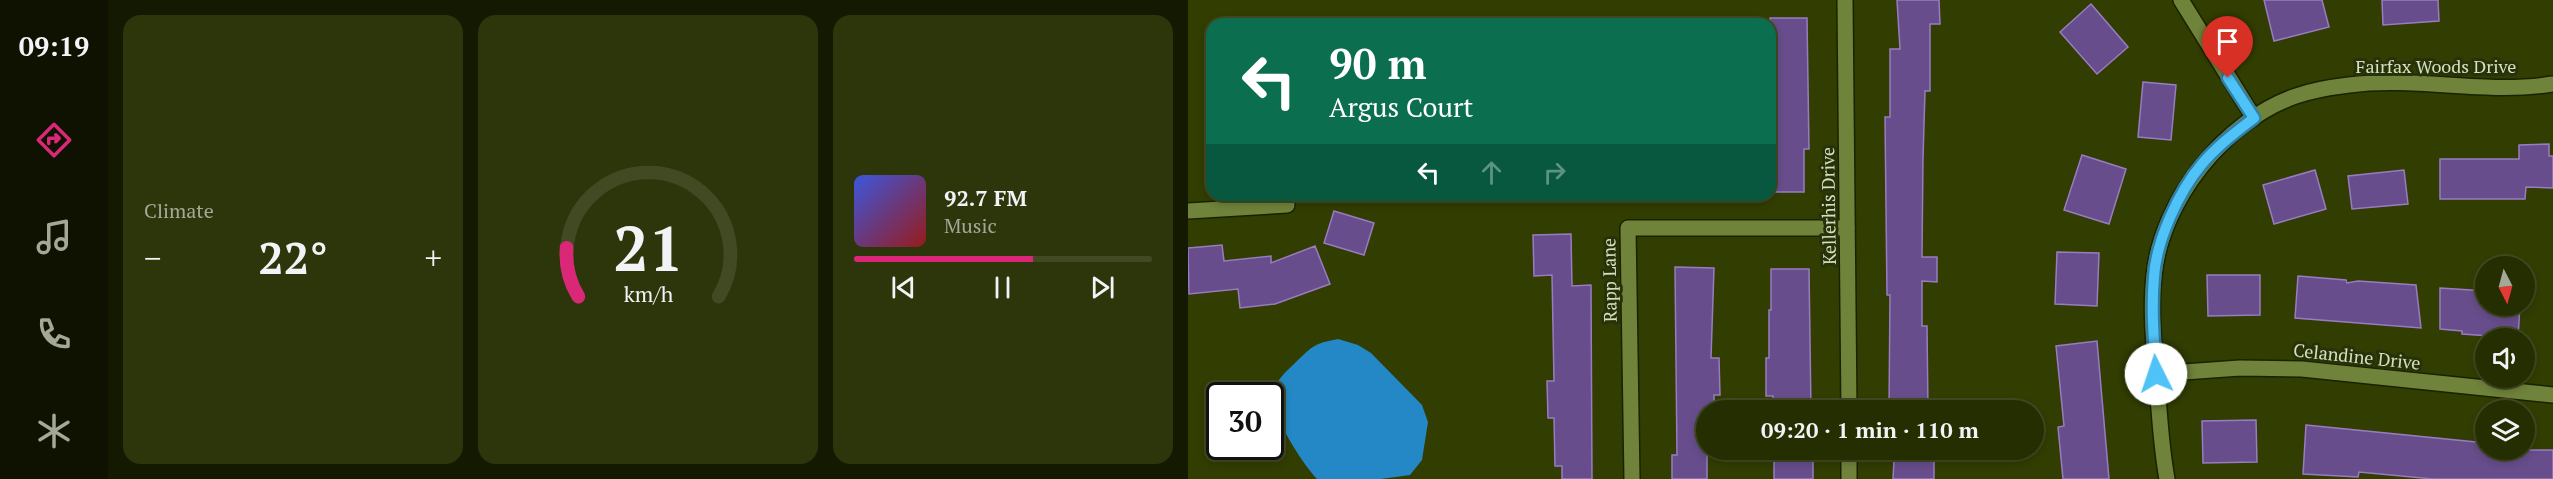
<!DOCTYPE html>
<meta charset="utf-8">
<style>
:root{--surface:#252e01;--page:#2d360b;--text:#f1f3f6;--muted:#a3a899;--line:#424a23;--accent:#db2777}
body{margin:0;font-family:"PT Serif",serif;background:var(--page);color:var(--text);height:100vh;display:flex;flex-direction:column;font-size:22px;white-space:nowrap}
*{box-sizing:border-box;margin:0}
p{font-size:20px;color:var(--muted)}
.icon{flex:none;width:33px;height:33px;fill:none;stroke:currentColor;stroke-width:2;stroke-linecap:round;stroke-linejoin:round}
.map{position:relative;flex:1;overflow:hidden}
.drawer{display:flex;flex-direction:column;gap:15px;padding:15px;background:#141901;width:1080px}
.drawer>*{flex:none}
.guide{position:absolute;left:18px;top:18px;width:570px;height:183px;border-radius:18px;box-shadow:0 3px 9px #0003,0 0 0 2px var(--line);background:#0b6e4f;color:#fff;overflow:hidden}
.needle{width:39px;rotate:174deg}
.tools{position:absolute;left:1287px;top:256px;display:grid;gap:12px}
.tools a{display:grid;place-items:center;width:60px;height:60px;border-radius:50%;background:var(--surface);box-shadow:0 3px 9px #0003,0 0 0 2px var(--line);font-size:30px}
.speed{position:absolute;left:18px;top:382px;display:flex;gap:12px;font-size:30px;font-weight:700;text-align:center}
.speed>*{display:grid;place-content:center;width:78px;height:78px;border-radius:50%;background:var(--surface);box-shadow:0 3px 9px #0003,0 0 0 2px var(--line);line-height:1}
.speed .limit{border:3px solid #111;border-radius:9px;background:#fff;color:#111}
.pin{position:absolute;display:grid;place-items:center;width:51px;height:51px;color:#fff;margin:-62px -26px;border-radius:50% 50% 50% 0;rotate:-45deg;box-shadow:0 0 6px #0007}
.pin .icon{rotate:45deg}
.me{position:absolute;width:66px;margin:-33px;rotate:356deg;stroke-linejoin:round;filter:drop-shadow(0 0 4px #0008)}
.turn{display:flex;align-items:center;gap:21px;height:126px;padding:0 24px;font-size:27px}
.turn .icon{width:78px;height:78px;stroke-width:2.5}
.turn b{display:block;font-size:42px;line-height:51px}
.lanes{display:flex;align-items:center;height:57px;padding:0 24px;background:#0003;justify-content:center;gap:30px;direction:ltr}
.lanes .off{opacity:.35}
.big{font-size:45px;font-weight:800;line-height:1.1}
.drawer .card{flex:1;display:flex;flex-direction:column;justify-content:center;gap:9px;min-width:0;padding:0 21px;border-radius:18px;background:var(--page)}
.drawer .dial{align-items:center;gap:0}
.dial svg{height:156px;overflow:visible;fill:none;stroke:var(--line);stroke-width:7;stroke-linecap:round;text-anchor:middle}
.dial text{fill:var(--text);stroke:none}
.song{display:flex;align-items:center;gap:18px}
.cover{width:72px;height:72px;border-radius:9px;background:linear-gradient(135deg,hsl(230 70% 55%),hsl(0 70% 35%))}
.played{height:6px;border-radius:3px;background:linear-gradient(90deg,var(--accent) 60%,var(--line) 60%)}
.keys{display:flex;justify-content:space-around;direction:ltr}
.heat{display:flex;justify-content:space-between;align-items:center;font-size:33px;direction:ltr}
.drawer .tiles{flex:1;display:grid;gap:15px;grid-template-columns:repeat(3,1fr)}
.trip{position:absolute;left:508px;top:400px;width:348px;height:60px;border-radius:30px;background:var(--surface);box-shadow:0 3px 9px #0003,0 0 0 2px var(--line);font-weight:800;line-height:60px;text-align:center}
main{display:flex;flex:1;min-height:0}
.dock{display:flex;flex-direction:column;width:108px;justify-content:space-around;align-items:center;background:#0f1200;color:var(--muted)}
.dock .icon{width:42px;height:42px}
.dock .active{color:var(--accent)}
.dock b{font-size:27px;color:var(--text)}
.map>svg:first-child{display:block}
.water{fill:#2488c6}
.building{fill:#674d8b;stroke:#977dc0;stroke-width:1.5}
.lines{fill:none;stroke-linecap:round;stroke-linejoin:round}
.street-casing{stroke:#1a2300;stroke-width:18}
.street{stroke:#70833a;stroke-width:15}
.route-casing{stroke:#337fa1;stroke-width:15}
.route{stroke:#4fc3f7;stroke-width:10}
.labels{text-anchor:middle;dominant-baseline:central;stroke-width:6;stroke-linejoin:round;paint-order:stroke}
.street-label{font-size:18px;fill:#d5e1bc;stroke:#28320a}
</style>
<main>
<nav class="dock">
<b>09:19</b>
<svg class="icon active" aria-label="directions" viewBox="0 0 24 24"><path d="M12 3l9 9-9 9-9-9zM9 14v-3h6M13 9l2 2-2 2"/></svg>
<svg class="icon" aria-label="music" viewBox="0 0 24 24"><path d="M9 18V5l10-2v13"/><circle cx="6" cy="18" r="3"/><circle cx="16" cy="16" r="3"/></svg>
<svg class="icon" aria-label="phone" viewBox="0 0 24 24"><path d="M5 4h4l2 5-3 2q2 4 5 5l2-3 5 2v4C11 20 4 13 5 4z"/></svg>
<svg class="icon" aria-label="climate" viewBox="0 0 24 24"><path d="M12 3v18M4 7l16 10M4 17L20 7"/></svg>
</nav>
<section class="drawer">
<div class="tiles">
<div class="card"><p>Climate</p>
<div class="heat"><a>−</a><b class="big">22°</b><a>+</a></div>
</div>
<div class="card dial"><svg viewBox="0 0 100 80">
<path d="M14 69A42 42 0 1 1 86 69"/>
<path d="M14 69A42 42 0 0 1 8 44" stroke="#db2777"/>
<text x="50" y="56" font-size="32" font-weight="700">21</text>
<text x="50" y="72" font-size="11">km/h</text>
</svg></div>
<div class="card">
<div class="song"><i class="cover"></i><div><b>92.7 FM</b><p>Music</p></div></div>
<div class="played"></div>
<div class="keys"><svg class="icon" aria-label="previous" viewBox="0 0 24 24"><path d="M18 5L8 12l10 7zM5 5v14"/></svg><svg class="icon" aria-label="pause" viewBox="0 0 24 24"><path d="M8 5v14M16 5v14"/></svg><svg class="icon" aria-label="next" viewBox="0 0 24 24"><path d="M6 5l10 7-10 7zM19 5v14"/></svg></div>
</div>
</div>
</section>
<div class="map">
<svg width="1365" height="479" viewBox="0 0 1365 479">
<rect width="100%" height="100%" fill="#313d01"/>
<!-- water -->
<path class="water" d="M150 339 170 345 183 353 234 405 240 422 234 460 222 475 193 479H129C114 463 82 414 86 393 88 379 98 372 107 363 126 345 125 344 150 339Z"/>
<!-- building -->
<g class="building">
<path d="M709 0H751L752 24H742V91H737L735 159 734 257H749V282L734 281V326H739L740 411H701L702 295H699L697 117H702V49H712Z"/>
<path d="M1076 0H1134L1141 27 1086 41Z"/>
<path d="M1194 0H1250L1251 21 1195 25Z"/>
<path d="M903 4 940 47 909 74 872 32Z"/>
<path d="M582 18H619L621 149H616V192H582V158H584Z"/>
<path d="M955 82 988 85 983 140 950 137Z"/>
<path d="M1361 144V156H1365V188L1338 187 1337 199H1252V159H1331V145Z"/>
<path d="M894 155 938 169 921 224 876 210Z"/>
<path d="M1127 170 1138 209 1086 224 1075 185Z"/>
<path d="M1216 170 1220 204 1164 209 1160 176Z"/>
<path d="M146 211 186 223 176 255 136 243Z"/>
<path d="M383 234 384 286 403 285 404 479H374V466H367L366 418H360L359 381H366L364 275 346 276 345 235Z"/>
<path d="M34 245 36 261 83 256V263L127 246 142 284 87 304 52 308 50 289 1 294 0 248Z"/>
<path d="M869 252 911 253 909 306 867 304Z"/>
<path d="M487 267 526 268 523 358H531L532 395H526V411H519V479H484V455H489Z"/>
<path d="M583 269H621L623 411H585V396H578V358H581V310H583Z"/>
<path d="M1019 275H1072V315L1020 316Z"/>
<path d="M1110 276 1158 280 1159 283 1170 281 1228 285 1233 328 1107 318Z"/>
<path d="M1252 288 1298 291V306H1332L1330 338 1274 334V331L1252 329Z"/>
<path d="M909 341 921 479H875L870 427 876 426 868 346Z"/>
<path d="M1068 420 1069 462 1015 463 1014 421Z"/>
<path d="M1118 425 1298 443V450H1365V479H1245L1171 472 1170 477 1115 474Z"/>
<rect x="586" y="453" width="39" height="26"/>
<path d="M706 460 746 461V479H705Z"/>
</g>
<g class="lines">
<!-- street casing -->
<g class="street-casing">
<g id="street">
<path d="M657 0 661 411"/>
<path d="M993 0 1066 118"/>
<path d="M0 211 99 205"/>
<path d="M968 374 1052 368 1114 369 1365 395"/>
<path d="M661 450V479"/>
<path d="M444 479 440 228H659"/>
<path d="M979 479C973 446 971 413 969 380 966 346 962 310 966 276 973 201 1037 120 1108 96 1125 90 1144 87 1161 85 1228 76 1298 95 1365 84"/>
</g>
</g>
<!-- street -->
<use href="#street" class="street"/>
</g>
<g class="lines">
<!-- route casing -->
<g class="route-casing">
<path id="route" d="M968 374C966 342 963 309 966 277 968 241 991 191 1014 164 1029 146 1048 132 1066 118L1040 78"/>
</g>
<!-- route -->
<use href="#route" class="route"/>
</g>
<g class="labels">
<!-- street labels -->
<g class="street-label">
<text x="1248" y="66">Fairfax Woods Drive</text>
<text transform="translate(640 206) rotate(-91)">Kellerhis Drive</text>
<text transform="translate(421 280) rotate(-91)">Rapp Lane</text>
<text transform="translate(1169 356) rotate(6)">Celandine Drive</text>
</g>
</g>
</svg>
<div class="tools">
<a><svg class="needle" viewBox="-14 -14 28 28"><path d="M0-13l5 13h-10z" fill="#e53935"/><path d="M0 13l5-13h-10z" fill="#a3a899"/></svg></a>
<a><svg class="icon" aria-label="sound" viewBox="0 0 24 24"><path d="M4 9h4l5-4v14l-5-4H4zM17 9q2 3 0 6"/></svg></a>
<a><svg class="icon" aria-label="layers" viewBox="0 0 24 24"><path d="M12 4l9 5-9 5-9-5zM3 14l9 5 9-5"/></svg></a>
</div>
<div class="speed"><div class="limit">30</div></div>
<div class="pin" style="left:1040px;top:78px;background:#d93025"><svg class="icon" aria-label="arrive" viewBox="0 0 24 24"><path d="M6 21V4h12l-3 4 3 4H6"/></svg></div>
<svg class="me" style="left:968px;top:374px" viewBox="-20 -20 40 40"><circle r="19" fill="#fff"/><path d="M0-13L10 11 0 6-10 11z" fill="#4fc3f7"/></svg>
<div class="trip">09:20 · 1 min · 110 m</div>
<div class="guide">
<div class="turn"><svg class="icon" aria-label="left" viewBox="0 0 24 24"><path d="M17 20v-9H6M10 6l-5 5 5 5"/></svg><div><b>90 m</b>Argus Court</div></div>
<div class="lanes"><svg class="icon" aria-label="left" viewBox="0 0 24 24"><path d="M17 20v-9H6M10 6l-5 5 5 5"/></svg><svg class="icon off" aria-label="ahead" viewBox="0 0 24 24"><path d="M12 20V5M6 11l6-6 6 6"/></svg><svg class="icon off" aria-label="right" viewBox="0 0 24 24"><path d="M7 20v-9h11M14 6l5 5-5 5"/></svg></div>
</div>
</div>
</main>
